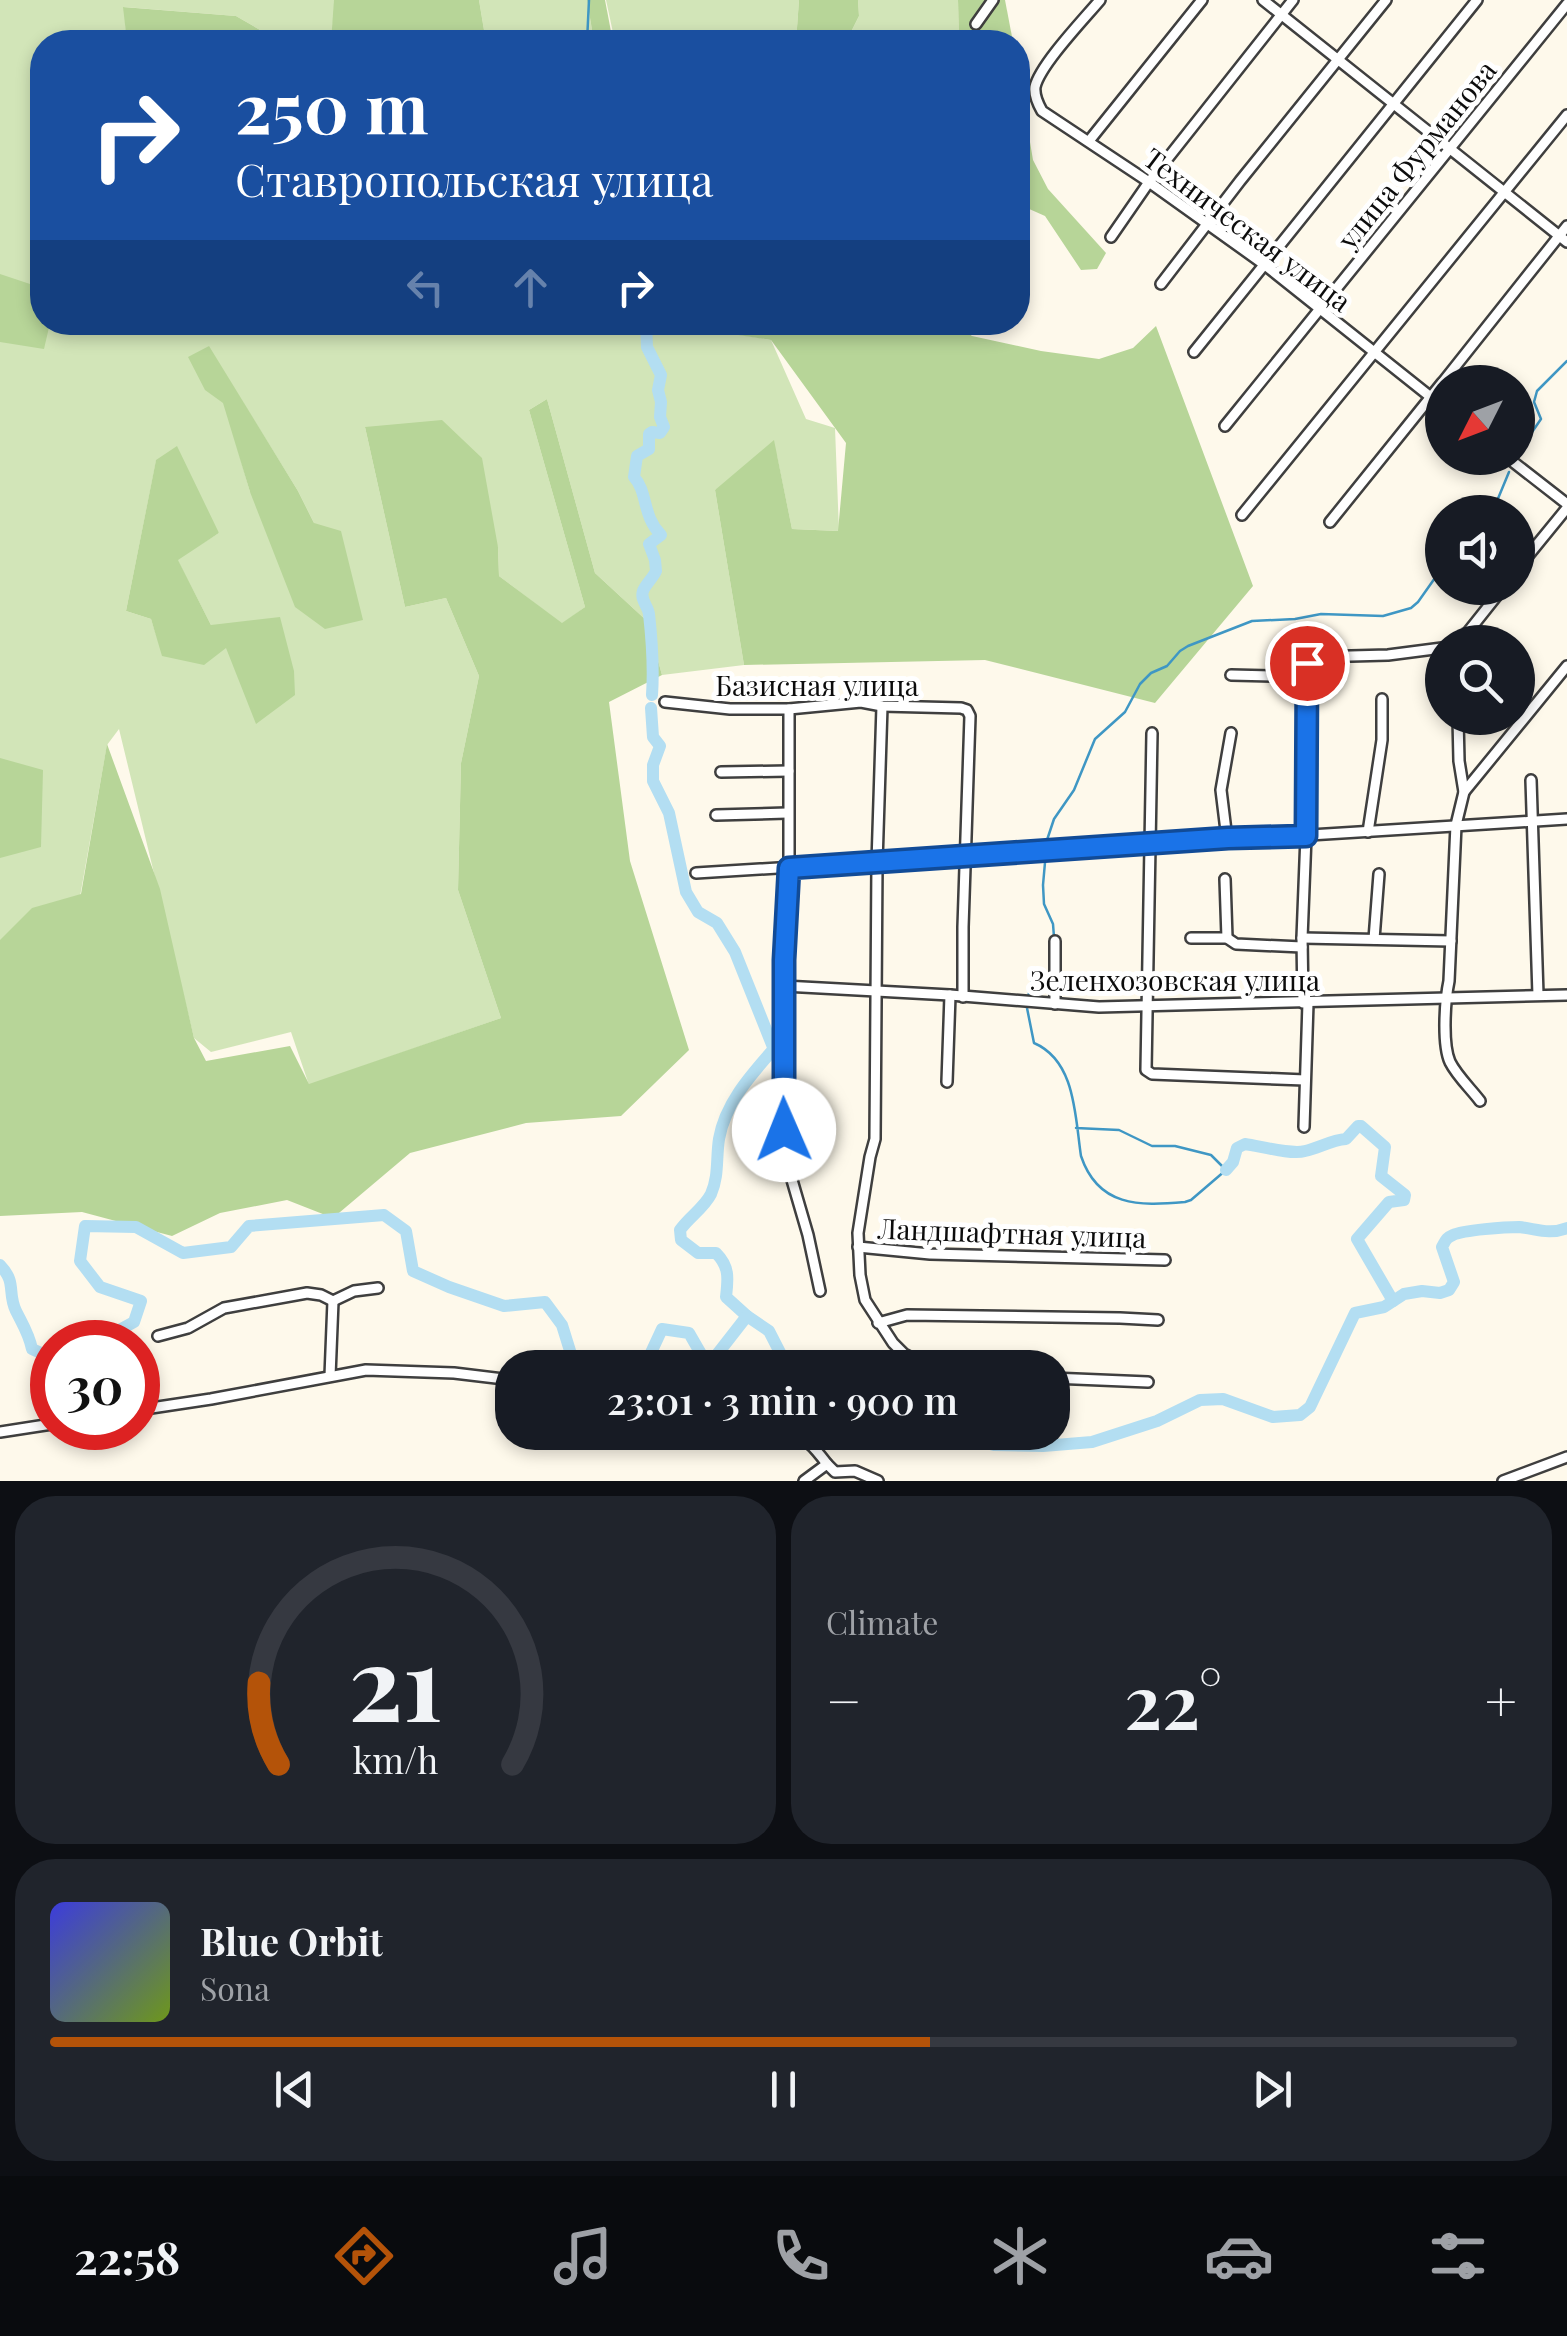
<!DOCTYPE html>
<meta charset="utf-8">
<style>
:root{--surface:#171b24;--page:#20242c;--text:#f1f3f6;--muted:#9ea1a6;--line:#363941;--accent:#b45309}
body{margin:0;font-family:"Playfair Display",serif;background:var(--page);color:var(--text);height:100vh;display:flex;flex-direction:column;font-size:38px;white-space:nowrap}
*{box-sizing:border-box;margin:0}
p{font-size:32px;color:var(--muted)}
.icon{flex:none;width:55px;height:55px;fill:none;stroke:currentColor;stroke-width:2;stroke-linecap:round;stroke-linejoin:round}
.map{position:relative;height:1481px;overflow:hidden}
.drawer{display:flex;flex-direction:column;gap:15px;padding:15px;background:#0d0f14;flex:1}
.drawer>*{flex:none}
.hud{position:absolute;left:30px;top:30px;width:1000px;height:305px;border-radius:40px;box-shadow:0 5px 15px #0003;background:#1a4fa0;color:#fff;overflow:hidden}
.needle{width:65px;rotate:228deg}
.tools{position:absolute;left:1425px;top:365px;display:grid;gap:20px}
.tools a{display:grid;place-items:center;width:110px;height:110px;border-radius:50%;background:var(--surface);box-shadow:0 5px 15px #0003;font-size:50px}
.speed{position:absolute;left:30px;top:1320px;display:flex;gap:20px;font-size:50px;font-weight:700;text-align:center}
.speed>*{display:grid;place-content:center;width:130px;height:130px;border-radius:50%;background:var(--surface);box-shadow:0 5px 15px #0003;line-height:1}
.speed .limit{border:15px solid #d22;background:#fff;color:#111}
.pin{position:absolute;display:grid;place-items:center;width:85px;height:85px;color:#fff;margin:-42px;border:5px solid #fff;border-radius:50%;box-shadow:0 2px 10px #0007}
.me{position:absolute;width:110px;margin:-55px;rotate:359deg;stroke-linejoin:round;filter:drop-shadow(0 0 8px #0008)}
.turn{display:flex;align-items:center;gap:35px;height:210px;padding:0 40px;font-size:45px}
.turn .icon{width:130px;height:130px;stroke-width:2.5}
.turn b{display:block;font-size:70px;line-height:85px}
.lanes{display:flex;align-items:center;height:95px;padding:0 40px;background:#0003;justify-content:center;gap:50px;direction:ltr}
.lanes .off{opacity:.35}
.big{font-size:75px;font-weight:600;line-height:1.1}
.drawer .tile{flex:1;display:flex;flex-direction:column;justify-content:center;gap:15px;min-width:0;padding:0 35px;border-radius:40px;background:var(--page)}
.drawer .dial{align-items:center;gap:0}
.dial svg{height:260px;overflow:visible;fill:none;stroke:var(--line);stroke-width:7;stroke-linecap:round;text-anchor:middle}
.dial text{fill:var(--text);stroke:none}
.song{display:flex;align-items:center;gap:30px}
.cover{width:120px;height:120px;border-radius:15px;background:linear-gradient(135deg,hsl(240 70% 55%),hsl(80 70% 35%))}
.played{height:10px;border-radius:5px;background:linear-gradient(90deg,var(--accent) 60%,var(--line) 60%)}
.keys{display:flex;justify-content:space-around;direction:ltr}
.heat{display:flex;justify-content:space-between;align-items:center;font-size:55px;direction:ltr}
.drawer .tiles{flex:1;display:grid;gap:15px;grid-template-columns:1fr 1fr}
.tile:last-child{grid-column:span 2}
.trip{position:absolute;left:495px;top:1350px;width:575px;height:100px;border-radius:40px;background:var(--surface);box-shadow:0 5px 15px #0003;font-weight:600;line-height:100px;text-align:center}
.tabs{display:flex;height:160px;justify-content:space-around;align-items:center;background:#090b0e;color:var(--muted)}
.tabs .icon{width:70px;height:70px}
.tabs .current{color:var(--accent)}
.tabs b{font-size:45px;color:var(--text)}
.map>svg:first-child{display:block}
.green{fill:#d2e5b8;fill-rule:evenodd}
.forest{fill:#b7d598}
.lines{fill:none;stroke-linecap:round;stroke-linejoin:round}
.stream{stroke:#3f97c4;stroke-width:2.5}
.river{stroke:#b3def2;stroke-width:12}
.minor-casing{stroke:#3f3f3f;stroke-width:14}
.minor{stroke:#fff;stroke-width:9}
.route-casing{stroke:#114b97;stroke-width:25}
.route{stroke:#1a73e8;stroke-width:18}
.labels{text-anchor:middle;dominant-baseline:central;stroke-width:10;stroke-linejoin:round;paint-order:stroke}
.street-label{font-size:28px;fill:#0c0c0c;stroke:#fff}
</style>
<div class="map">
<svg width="1567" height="1481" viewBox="0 0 1567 1481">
<rect width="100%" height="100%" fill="#fef9eb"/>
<!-- green -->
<g class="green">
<path d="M0 0H334L335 2 331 42H281L236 16 124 7 127 42H42V322H460L463 332 526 331 525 323 661 322 771 340 806 419 835 428 839 531 792 529 777 456 715 490 744 665 662 675 647 621 595 573 547 399 529 410 585 607 562 624 499 576 498 547 365 427 405 607 446 598 479 676 461 763 458 890 501 1018 309 1085 291 1032 211 1052 194 1038 119 729 107 745 76 919 0 967ZM208 346 298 491 314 523 250 492ZM156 461 219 533 177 559 211 625 295 695 226 647 163 656 151 619 126 611Z"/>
<path d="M479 0H587L594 42H486Z"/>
<path d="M606 0H799L796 42H615Z"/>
<path d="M858 0H958L959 42H846L859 16Z"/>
</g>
<!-- forest -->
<g class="forest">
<path d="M334 0H479L486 42H331Z"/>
<path d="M587 0H605L613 42H594Z"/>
<path d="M799 0H858L859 16 846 42H796Z"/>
<path d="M958 0H1005L1013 42H959Z"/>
<path d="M123 7 236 16 281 42H127Z"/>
<path d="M1018 70 1033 160 1048 189 1106 253 1097 269 1081 270 1045 216 1018 204Z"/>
<path d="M0 274 42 288V322L50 323 44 349 0 342Z"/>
<path d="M661 323H954L972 336 1041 351 1099 359 1133 348 1156 326 1253 586 1155 703 985 660 744 665 715 490 774 440 792 529 838 531 846 443 771 340Z"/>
<path d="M209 346 298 491 314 523 341 531 363 620 325 629 295 607 250 492 223 403 205 390 188 357Z"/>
<path d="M547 399 595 573 647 621 662 675 609 702 630 861 689 1050 621 1116 526 1123 410 1153 333 1218 287 1200 220 1213 172 1236 82 1212 0 1216V940L32 908 81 894 107 744 160 889 194 1038 206 1061 290 1046 309 1084 501 1018 458 890 461 763 479 676 446 598 405 607 365 427 442 420 482 458 498 547 499 576 562 623 585 607 529 410Z"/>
<path d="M177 446 219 533 178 560 211 625 280 617 294 671 295 695 256 724 226 648 204 665 162 656 151 619 126 611 156 460Z"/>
<path d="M0 758 43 770 41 847 0 858Z"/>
</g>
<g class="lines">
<!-- stream -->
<g class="stream">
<path d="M587 42 589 0"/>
<path d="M1519 451 1541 419 1534 402 1537 391 1567 361"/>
<path d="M1489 512 1497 501 1509 472"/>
<path d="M1054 937 1053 924 1044 904 1043 885 1047 840 1054 819 1074 790 1095 739 1125 712 1140 684 1151 673 1167 666 1180 651 1188 646 1252 621 1295 619 1321 614 1383 616 1411 608 1418 602 1442 568"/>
<path d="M1028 997 1035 969"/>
<path d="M1027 1008 1034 1043C1076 1061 1075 1117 1081 1156 1098 1207 1139 1206 1185 1202L1191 1200 1226 1170 1211 1155 1175 1146H1152L1119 1130 1076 1128"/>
</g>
<!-- river -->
<g class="river">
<path d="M646 322 647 347 661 375 658 390 661 402 660 417 664 427 660 433 652 432 649 434V449L637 456 634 477C648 492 642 516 661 535L649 544 655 560 656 571C653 578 645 585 643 591 640 600 648 606 649 614 652 641 654 667 652 695"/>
<path d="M651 708 653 737 660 746 653 765V781L669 813 686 892 698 912 717 923 735 952 773 1047"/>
<path d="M1226 1170 1233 1162 1237 1148 1245 1144C1260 1146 1291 1155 1305 1151 1319 1148 1331 1140 1346 1139L1358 1126H1361L1385 1147 1381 1176 1405 1195 1404 1200 1389 1202 1357 1239 1393 1301"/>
<path d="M0 1265C17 1283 7 1292 16 1311 23 1325 29 1334 32 1349L52 1358"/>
<path d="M747 1316 726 1297C728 1279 730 1267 716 1253H698L681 1240 680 1230C689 1217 704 1208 711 1194 719 1176 716 1158 719 1139 725 1104 750 1076 772 1051"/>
<path d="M78 1342 112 1334 134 1322 141 1301 100 1287 80 1261 85 1226 136 1227 183 1253 231 1247 249 1226 384 1215 406 1231 413 1271 449 1287 504 1306 545 1302 562 1325 571 1354 594 1368"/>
<path d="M640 1368 649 1357 662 1329 689 1333 708 1366 747 1316 769 1331 788 1368"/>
<path d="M864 1432 876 1437 886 1432"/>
<path d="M942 1432 994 1445 1043 1446 1092 1442 1157 1421 1200 1400 1223 1399 1273 1417 1300 1415 1310 1407 1355 1313 1384 1307 1404 1294 1422 1291 1440 1293 1449 1290 1454 1282 1442 1247C1446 1240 1446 1238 1453 1235 1463 1230 1506 1227 1519 1227 1537 1229 1549 1235 1567 1228"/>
</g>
<!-- minor casing -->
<g class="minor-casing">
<g id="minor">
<path d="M1100 0C1084 19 1040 65 1035 87 1034 95 1038 104 1042 111L1149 182 1265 265 1442 406"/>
<path d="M1263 0 1567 242"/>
<path d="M976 24 993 0"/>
<path d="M1089 141 1202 0"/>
<path d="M1111 237 1149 182 1293 0"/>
<path d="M1161 284 1240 181 1386 0"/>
<path d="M1194 352 1477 0"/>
<path d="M1443 382 1567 226"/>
<path d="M1225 426 1567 4"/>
<path d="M1508 458 1567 504"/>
<path d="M1242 515 1567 115"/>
<path d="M1330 522 1442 383"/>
<path d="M1518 568 1567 508"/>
<path d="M1460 642 1503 588"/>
<path d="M1231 675 1307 677"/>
<path d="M665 702 730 709H789L861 702 882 706 961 708 967 710 970 716 963 927V997"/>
<path d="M882 706 877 863 875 1139 870 1157 858 1233 860 1275 865 1300 893 1343 904 1354 931 1368"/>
<path d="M789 709V869L783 1023 785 1156 808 1235 820 1291"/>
<path d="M1458 718 1459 761 1464 792 1456 825 1449 981C1445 1000 1442 1044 1450 1062 1457 1076 1471 1089 1480 1101"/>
<path d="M1152 733 1146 1070 1152 1074 1305 1080"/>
<path d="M721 772 789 771"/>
<path d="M1531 780 1538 995"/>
<path d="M1464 792 1567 666"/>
<path d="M716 815 787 813"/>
<path d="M1368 832 1382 740V699"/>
<path d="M1227 839 1221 790 1231 733"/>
<path d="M696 873 1567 819"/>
<path d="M1225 879 1227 938"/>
<path d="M1191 938H1227L1236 944 1302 947"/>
<path d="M1302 938 1451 941"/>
<path d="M1374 939 1379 874"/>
<path d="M784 986 950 995 1099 1007 1567 995"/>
<path d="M1303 1003 1302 938 1306 836 1307 663 1314 657 1388 655 1442 648"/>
<path d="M1055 1004V941"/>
<path d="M947 1082 950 995"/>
<path d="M1304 1127 1308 1003"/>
<path d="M858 1247 930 1254 1165 1260"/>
<path d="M878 1323 907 1315 1120 1318 1158 1320"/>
<path d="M158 1336 188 1328 224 1308 307 1293 321 1295 333 1301 354 1291 378 1288"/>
<path d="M330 1376 333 1301"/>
<path d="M1052 1378 1148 1382"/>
<path d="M138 1410 211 1399 366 1370 454 1373 512 1380"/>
<path d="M0 1432 52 1424"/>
<path d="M784 1432C805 1435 815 1448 827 1464"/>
<path d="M804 1481 827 1464 835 1472 855 1471 878 1481"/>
<path d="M1503 1481 1567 1457"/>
</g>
</g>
<!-- minor -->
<use href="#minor" class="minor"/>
</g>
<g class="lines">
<!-- route casing -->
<g class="route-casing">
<path id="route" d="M784 1130V960L789 868 1228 838 1306 836 1307 663"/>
</g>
<!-- route -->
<use href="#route" class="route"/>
</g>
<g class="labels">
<!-- street labels -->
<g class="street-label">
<text transform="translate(1416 154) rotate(-51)">улица Фурманова</text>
<text transform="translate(1248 229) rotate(37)">Техническая улица</text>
<text x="817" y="684">Базисная улица</text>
<text x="1175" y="979">Зеленхозовская улица</text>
<text transform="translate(1012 1232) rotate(2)">Ландшафтная улица</text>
</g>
</g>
</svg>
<div class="tools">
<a><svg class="needle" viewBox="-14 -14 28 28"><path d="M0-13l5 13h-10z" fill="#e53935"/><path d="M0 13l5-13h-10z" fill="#9ea1a6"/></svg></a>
<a><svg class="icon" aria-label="sound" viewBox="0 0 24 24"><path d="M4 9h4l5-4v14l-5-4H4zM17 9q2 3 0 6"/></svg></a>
<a><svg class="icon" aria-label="search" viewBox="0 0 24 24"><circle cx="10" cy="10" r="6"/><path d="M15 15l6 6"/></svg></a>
</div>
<div class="speed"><div class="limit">30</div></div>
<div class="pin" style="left:1307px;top:663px;background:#d93025"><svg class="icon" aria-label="arrive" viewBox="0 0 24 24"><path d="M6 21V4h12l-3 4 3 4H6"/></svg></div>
<svg class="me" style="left:784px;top:1130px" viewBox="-20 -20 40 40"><circle r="19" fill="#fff"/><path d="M0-13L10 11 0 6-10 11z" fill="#1a73e8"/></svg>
<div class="trip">23:01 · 3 min · 900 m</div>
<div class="hud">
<div class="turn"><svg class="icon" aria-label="right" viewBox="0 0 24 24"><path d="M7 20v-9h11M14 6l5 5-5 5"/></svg><div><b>250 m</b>Ставропольская улица</div></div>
<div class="lanes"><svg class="icon off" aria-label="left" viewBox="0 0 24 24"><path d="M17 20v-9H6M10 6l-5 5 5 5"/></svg><svg class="icon off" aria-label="ahead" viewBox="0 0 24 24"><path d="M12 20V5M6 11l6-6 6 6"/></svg><svg class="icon" aria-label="right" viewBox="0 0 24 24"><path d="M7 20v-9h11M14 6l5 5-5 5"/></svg></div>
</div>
</div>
<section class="drawer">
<div class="tiles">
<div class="tile dial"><svg viewBox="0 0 100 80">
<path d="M14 69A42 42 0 1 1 86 69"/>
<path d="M14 69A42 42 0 0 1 8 44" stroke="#b45309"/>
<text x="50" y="56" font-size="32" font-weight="700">21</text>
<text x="50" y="72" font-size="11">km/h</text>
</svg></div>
<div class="tile"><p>Climate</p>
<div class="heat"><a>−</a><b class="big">22°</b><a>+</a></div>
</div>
<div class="tile">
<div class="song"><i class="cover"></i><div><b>Blue Orbit</b><p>Sona</p></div></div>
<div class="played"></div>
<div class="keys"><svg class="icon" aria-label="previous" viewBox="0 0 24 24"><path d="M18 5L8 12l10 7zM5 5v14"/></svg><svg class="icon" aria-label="pause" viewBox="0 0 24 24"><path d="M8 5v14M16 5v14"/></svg><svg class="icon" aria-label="next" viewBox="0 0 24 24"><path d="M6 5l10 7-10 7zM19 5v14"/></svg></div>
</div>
</div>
</section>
<nav class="tabs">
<b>22:58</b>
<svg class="icon current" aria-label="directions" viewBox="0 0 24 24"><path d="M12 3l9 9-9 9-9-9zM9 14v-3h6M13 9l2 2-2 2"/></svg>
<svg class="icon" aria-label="music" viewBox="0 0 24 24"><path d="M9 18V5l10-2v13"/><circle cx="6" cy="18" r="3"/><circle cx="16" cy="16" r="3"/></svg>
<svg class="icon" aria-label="phone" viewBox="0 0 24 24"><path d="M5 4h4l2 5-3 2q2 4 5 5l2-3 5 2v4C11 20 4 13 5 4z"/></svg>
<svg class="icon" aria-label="climate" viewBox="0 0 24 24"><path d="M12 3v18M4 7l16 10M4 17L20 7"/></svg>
<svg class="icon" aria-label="car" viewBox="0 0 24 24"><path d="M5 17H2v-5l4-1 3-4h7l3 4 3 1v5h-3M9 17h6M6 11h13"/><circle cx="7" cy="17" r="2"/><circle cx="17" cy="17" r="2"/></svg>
<svg class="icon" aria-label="filters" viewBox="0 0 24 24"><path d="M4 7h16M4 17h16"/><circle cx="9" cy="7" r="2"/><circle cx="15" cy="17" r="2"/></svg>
</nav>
